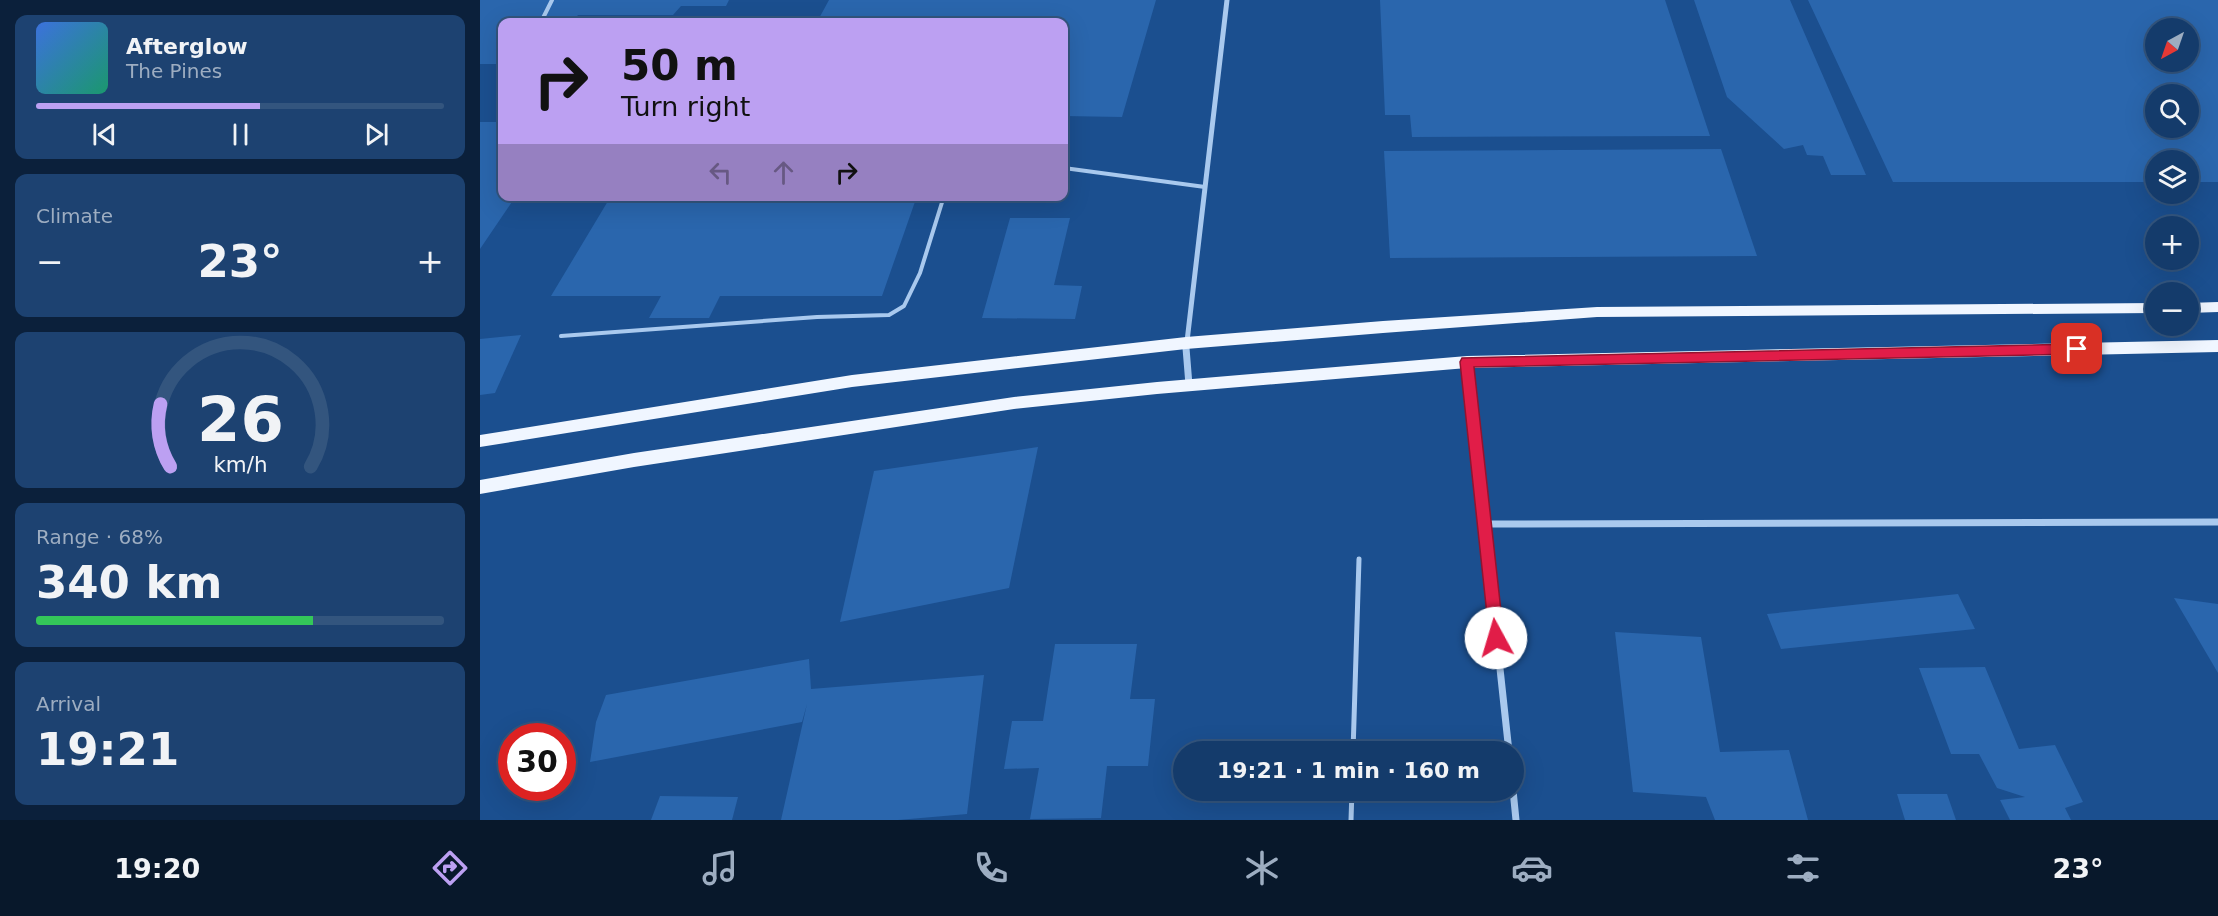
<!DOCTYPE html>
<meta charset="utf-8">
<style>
:root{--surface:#143b6b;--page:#1d4271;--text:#f1f3f6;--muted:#9dadc1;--line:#33557e;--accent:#bca0f2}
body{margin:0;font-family:"DejaVu Sans",sans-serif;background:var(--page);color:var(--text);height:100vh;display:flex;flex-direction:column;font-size:22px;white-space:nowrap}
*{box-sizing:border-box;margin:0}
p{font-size:20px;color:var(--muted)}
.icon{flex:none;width:33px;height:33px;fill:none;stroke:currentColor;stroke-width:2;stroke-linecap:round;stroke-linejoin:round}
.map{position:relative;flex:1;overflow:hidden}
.drawer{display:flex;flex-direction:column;gap:15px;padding:15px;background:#0b203b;width:480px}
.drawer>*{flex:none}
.guide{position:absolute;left:18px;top:18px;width:570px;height:183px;border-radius:12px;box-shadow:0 6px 24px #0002,0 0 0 2px var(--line);background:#bca0f2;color:#111;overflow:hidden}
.needle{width:39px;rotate:220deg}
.fabs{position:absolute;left:1665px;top:18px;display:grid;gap:12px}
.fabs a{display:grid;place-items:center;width:54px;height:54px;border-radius:50%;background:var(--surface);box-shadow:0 6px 24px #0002,0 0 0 2px var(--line);font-size:30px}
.speed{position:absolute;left:18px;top:723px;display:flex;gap:12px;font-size:30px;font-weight:700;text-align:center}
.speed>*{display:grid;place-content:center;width:78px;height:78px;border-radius:50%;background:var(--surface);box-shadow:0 6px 24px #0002,0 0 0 2px var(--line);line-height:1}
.speed .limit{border:9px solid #d22;background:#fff;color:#111}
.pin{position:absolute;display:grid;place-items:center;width:51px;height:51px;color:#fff;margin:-26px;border-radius:12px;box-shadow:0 3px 9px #0006}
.me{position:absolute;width:66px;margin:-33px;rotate:354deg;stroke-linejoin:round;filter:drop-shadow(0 0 4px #0008)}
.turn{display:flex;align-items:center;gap:21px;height:126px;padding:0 24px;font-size:27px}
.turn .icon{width:78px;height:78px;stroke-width:2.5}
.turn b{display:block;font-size:42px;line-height:51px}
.lanes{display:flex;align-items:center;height:57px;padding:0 24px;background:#0003;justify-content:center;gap:30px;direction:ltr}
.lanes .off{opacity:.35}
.big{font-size:45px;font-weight:700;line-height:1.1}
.drawer .widget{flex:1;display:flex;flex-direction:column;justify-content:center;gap:9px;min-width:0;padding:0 21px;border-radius:12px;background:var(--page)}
.drawer .dial{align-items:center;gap:0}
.dial svg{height:156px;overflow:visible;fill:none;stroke:var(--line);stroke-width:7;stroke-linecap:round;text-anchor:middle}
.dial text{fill:var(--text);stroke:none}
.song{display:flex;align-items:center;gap:18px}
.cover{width:72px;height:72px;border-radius:9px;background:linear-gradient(135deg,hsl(220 70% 55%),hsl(160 70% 35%))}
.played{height:6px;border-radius:3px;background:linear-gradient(90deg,var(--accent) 55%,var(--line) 55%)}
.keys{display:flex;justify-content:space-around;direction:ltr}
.heat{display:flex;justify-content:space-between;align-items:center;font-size:33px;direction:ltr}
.charge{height:9px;border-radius:4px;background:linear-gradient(90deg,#34c759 68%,var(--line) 0)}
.trip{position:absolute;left:693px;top:741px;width:351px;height:60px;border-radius:30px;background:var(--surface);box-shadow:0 6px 24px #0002,0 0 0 2px var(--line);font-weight:700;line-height:60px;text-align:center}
.tab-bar{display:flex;height:96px;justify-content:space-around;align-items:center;background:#08182b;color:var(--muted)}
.tab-bar .icon{width:42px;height:42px}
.tab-bar .selected{color:var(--accent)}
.tab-bar b{font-size:27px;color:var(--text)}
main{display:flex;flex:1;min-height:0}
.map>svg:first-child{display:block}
.building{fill:#2a66ad;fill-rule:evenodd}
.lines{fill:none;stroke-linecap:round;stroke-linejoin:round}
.lane-far1{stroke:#a9c9ee;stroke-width:4}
.lane{stroke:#a9c9ee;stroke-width:5}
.street-far1{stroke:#a9c9ee;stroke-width:5}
.street{stroke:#a9c9ee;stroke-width:7}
.primary{fill:#f0f6ff;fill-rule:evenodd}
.route{fill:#e11d48;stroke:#92132f;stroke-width:1.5}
</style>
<main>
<section class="drawer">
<div class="widget">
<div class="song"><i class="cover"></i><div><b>Afterglow</b><p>The Pines</p></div></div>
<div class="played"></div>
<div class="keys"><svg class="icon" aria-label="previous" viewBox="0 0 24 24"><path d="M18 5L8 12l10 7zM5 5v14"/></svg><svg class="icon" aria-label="pause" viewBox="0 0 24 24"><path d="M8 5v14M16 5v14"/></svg><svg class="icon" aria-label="next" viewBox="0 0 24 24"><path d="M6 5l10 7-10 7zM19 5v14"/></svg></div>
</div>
<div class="widget"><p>Climate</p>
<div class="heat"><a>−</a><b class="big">23°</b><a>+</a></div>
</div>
<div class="widget dial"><svg viewBox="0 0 100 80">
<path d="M14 69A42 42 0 1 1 86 69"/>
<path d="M14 69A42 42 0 0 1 9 37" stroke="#bca0f2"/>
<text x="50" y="56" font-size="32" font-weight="700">26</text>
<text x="50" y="72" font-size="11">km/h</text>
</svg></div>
<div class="widget"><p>Range · 68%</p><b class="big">340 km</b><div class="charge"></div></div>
<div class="widget"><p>Arrival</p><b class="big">19:21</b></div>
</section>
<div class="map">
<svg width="1738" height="820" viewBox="0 0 1738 820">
<rect width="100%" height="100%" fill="#1b4f8f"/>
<!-- building -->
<g class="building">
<path d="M0 0H249L246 6H201L193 15H98L92 22H22V64H0Z"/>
<path d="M349 0H676L642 117 584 116V22H337Z"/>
<path d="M900 0H1185L1230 136 932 137 930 115H905Z"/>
<path d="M1214 0H1310L1386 175H1351L1343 156 1327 155 1323 145 1304 149 1247 97Z"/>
<path d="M1328 0H1738V182H1708V160H1676V182H1413ZM1676 28H1708V62H1676ZM1676 94H1708V128H1676Z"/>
<path d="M0 122H22V196H36L0 249Z"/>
<path d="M1241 149 1277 256 910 258 904 151Z"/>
<path d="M131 196H437L402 296H240L229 318H169L181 296H71Z"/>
<path d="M530 218H590L574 285 602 286 595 319 502 318Z"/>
<path d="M41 335 15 393 0 395V339Z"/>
<path d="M558 447 529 588 360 622 394 471Z"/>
<path d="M1478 594 1495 629 1301 649 1287 614Z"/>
<path d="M1694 598 1738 604V673Z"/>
<path d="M1135 632 1221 637 1240 752 1309 750 1328 820H1235L1226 797 1153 792Z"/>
<path d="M575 644H657L650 699H675L668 766H627L621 818 550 819 559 768 524 769 532 721H563Z"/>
<path d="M329 659 331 689 504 675 487 814 418 820H301L327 704 322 722 110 762 116 722 126 695Z"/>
<path d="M1505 667 1539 749 1575 745 1603 802 1585 808 1591 820H1530L1520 800 1545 797 1517 788 1499 754H1471L1439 668Z"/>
<path d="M1417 794H1467L1476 820H1425Z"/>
<path d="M180 796 258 797 252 820H171Z"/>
</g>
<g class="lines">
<!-- lane-far1 -->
<g class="lane-far1">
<path d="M61 22 72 0"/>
<path d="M584 168 725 187"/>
<path d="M81 336 337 317 409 315 424 306 440 273 464 196"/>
</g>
<!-- lane -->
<g class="lane">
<path d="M873 752 879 559"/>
<path d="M871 820 872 790"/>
</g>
<!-- street-far1 -->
<path class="street-far1" d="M706 350 747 0"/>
<!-- street -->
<g class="street">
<path d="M706 348 709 385"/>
<path d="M987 363 1029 752"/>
<path d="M1003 524 1738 522"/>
<path d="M1033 790 1036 820"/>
</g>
<!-- primary -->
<g class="primary">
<path d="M1738 302V312L1708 313V303Z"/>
<path d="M1676 303V313L1117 317 903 333 706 349 372 387 0 447V435L372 375 706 337 903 321 1117 307Z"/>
<path d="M1738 340V352L987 368 677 394 534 409 154 467 0 494V480L154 453 534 397 677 382 987 356Z"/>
</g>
</g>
<!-- route -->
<path class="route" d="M1597 344 1604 349 1597 354 994 367 1024 638 1021 643 1016 645 1010 643 980 362 982 358Z"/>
</svg>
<div class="fabs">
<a><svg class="needle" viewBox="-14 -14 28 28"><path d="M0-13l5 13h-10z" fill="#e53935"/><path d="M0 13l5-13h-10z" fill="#9dadc1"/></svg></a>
<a><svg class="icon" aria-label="search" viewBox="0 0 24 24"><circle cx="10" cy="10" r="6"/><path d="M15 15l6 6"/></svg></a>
<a><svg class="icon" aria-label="layers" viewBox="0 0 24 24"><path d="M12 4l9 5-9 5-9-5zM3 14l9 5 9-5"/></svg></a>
<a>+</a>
<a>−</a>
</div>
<div class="speed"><div class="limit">30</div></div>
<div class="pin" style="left:1597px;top:349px;background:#d93025"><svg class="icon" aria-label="arrive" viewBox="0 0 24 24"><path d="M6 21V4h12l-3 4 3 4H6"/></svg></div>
<svg class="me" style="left:1016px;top:638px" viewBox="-20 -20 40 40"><circle r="19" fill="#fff"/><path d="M0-13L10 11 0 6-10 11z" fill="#e11d48"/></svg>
<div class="trip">19:21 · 1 min · 160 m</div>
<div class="guide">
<div class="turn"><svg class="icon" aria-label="right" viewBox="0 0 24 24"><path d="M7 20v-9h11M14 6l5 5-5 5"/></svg><div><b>50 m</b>Turn right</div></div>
<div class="lanes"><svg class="icon off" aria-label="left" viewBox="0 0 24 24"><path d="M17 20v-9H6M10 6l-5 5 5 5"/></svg><svg class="icon off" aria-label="ahead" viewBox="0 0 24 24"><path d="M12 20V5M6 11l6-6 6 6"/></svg><svg class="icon" aria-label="right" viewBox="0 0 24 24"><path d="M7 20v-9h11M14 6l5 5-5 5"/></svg></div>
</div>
</div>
</main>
<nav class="tab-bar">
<b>19:20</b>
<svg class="icon selected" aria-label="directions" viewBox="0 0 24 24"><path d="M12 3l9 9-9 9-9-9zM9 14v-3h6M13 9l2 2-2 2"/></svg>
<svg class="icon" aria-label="music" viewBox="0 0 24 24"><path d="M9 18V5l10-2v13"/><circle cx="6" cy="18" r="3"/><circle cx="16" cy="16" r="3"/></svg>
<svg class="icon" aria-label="phone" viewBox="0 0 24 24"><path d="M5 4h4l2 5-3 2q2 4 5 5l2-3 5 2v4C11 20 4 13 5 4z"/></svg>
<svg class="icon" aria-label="climate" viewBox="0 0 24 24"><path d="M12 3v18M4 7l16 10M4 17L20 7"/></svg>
<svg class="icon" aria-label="car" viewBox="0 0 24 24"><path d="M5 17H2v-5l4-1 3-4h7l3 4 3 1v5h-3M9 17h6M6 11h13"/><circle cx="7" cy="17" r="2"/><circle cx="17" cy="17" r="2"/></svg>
<svg class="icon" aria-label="filters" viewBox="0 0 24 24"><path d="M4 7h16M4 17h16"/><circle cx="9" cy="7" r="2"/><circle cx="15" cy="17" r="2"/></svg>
<b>23°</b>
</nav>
